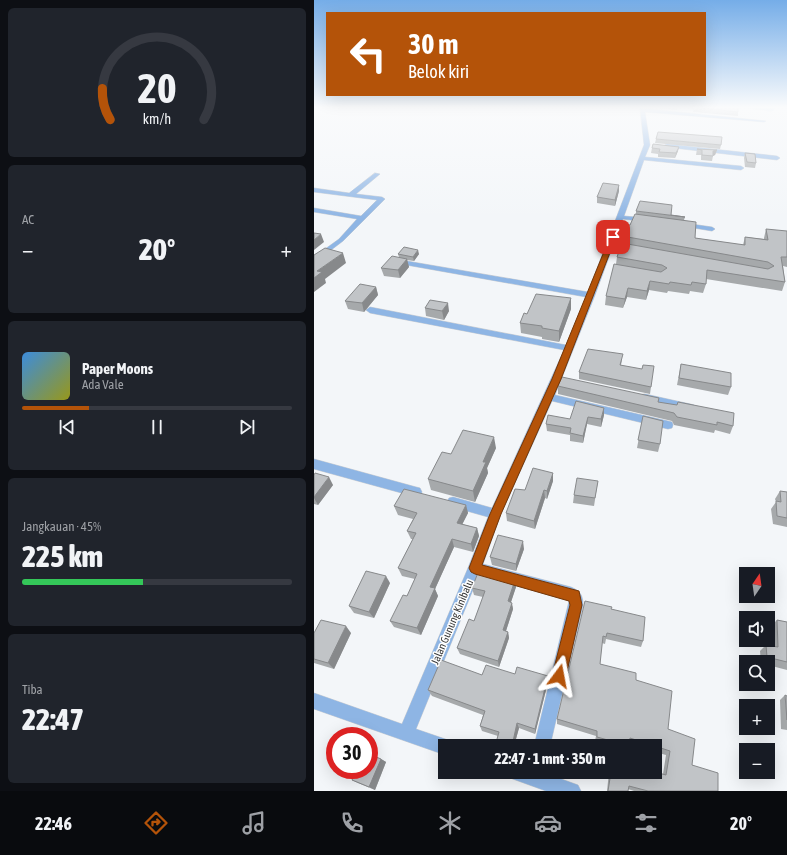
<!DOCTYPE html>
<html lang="id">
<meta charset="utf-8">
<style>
:root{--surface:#171b24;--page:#20242c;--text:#f1f3f6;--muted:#9ea1a6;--line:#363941;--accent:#b45309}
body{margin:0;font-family:"Asap Condensed",sans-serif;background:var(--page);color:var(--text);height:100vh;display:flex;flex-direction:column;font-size:15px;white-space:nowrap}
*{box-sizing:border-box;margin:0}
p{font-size:13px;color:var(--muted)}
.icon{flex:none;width:22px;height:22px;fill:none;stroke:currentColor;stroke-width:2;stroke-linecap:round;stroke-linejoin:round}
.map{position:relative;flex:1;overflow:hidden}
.details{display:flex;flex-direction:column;gap:8px;padding:8px;background:#0d0f14;width:314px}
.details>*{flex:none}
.hud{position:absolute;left:12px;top:12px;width:380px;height:84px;border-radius:0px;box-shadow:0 4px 16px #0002;background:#b45309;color:#fff;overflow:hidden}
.needle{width:26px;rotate:13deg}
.fabs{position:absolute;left:425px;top:567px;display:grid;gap:8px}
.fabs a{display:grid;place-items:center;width:36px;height:36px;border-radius:0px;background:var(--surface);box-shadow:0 4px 16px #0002;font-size:20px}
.speed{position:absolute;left:12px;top:727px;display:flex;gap:8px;font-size:20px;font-weight:700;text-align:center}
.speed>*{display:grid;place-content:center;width:52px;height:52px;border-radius:50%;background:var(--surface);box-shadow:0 4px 16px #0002;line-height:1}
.speed .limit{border:6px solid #d22;background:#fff;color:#111}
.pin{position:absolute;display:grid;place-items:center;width:34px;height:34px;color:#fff;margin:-17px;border-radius:8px;box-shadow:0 2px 6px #0006}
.me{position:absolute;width:44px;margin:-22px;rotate:13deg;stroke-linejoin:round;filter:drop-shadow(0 0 3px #0008)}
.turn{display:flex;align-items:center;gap:14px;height:84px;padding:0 16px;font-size:18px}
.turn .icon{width:52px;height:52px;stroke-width:2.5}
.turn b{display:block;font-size:28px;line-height:34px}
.big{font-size:30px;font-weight:800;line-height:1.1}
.details .card{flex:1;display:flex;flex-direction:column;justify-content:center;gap:6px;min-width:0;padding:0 14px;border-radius:6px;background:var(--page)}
.details .dial{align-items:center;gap:0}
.dial svg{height:104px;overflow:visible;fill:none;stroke:var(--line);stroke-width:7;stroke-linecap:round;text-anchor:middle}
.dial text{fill:var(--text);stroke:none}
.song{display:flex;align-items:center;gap:12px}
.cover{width:48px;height:48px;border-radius:6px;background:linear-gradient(135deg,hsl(210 70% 55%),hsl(60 70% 35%))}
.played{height:4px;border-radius:2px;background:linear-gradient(90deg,var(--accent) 25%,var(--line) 25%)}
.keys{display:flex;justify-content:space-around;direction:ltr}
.heat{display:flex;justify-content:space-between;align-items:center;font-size:22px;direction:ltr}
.charge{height:6px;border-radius:3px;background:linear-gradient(90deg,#34c759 45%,var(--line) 0)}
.trip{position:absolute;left:124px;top:739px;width:224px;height:40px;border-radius:0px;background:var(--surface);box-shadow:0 4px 16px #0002;font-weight:800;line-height:40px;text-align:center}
.tabs{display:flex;height:64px;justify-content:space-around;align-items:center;background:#090b0e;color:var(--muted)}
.tabs .icon{width:28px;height:28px}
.tabs .active{color:var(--accent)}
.tabs b{font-size:18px;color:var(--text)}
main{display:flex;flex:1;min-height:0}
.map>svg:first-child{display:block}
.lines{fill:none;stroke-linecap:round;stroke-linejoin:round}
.minor-casing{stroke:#ced0d3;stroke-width:1}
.minor{fill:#8eb5e4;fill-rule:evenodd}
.wall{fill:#a6a9ab}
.shaded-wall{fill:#87898b}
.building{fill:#c1c4c7;stroke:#87898b}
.route{fill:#b45309;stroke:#753606}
.labels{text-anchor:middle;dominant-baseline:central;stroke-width:3;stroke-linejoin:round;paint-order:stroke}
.street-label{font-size:11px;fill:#38393a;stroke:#fff}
</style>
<main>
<section class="details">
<div class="card dial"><svg viewBox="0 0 100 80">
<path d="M14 69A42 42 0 1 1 86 69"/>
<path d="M14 69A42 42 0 0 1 8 45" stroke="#b45309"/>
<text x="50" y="56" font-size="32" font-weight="700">20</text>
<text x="50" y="72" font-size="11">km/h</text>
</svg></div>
<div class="card"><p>AC</p>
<div class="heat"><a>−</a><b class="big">20°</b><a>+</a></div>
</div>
<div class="card">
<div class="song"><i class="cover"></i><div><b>Paper Moons</b><p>Ada Vale</p></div></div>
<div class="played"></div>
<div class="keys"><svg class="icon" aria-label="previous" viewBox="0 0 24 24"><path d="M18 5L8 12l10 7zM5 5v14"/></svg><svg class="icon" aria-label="pause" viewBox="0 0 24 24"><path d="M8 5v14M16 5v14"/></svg><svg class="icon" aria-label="next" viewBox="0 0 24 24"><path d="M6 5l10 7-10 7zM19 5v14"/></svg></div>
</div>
<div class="card"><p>Jangkauan · 45%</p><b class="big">225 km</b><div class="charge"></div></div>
<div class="card"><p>Tiba</p><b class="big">22:47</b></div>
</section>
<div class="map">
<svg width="473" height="791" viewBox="0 0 473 791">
<rect width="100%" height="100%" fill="#f3f6f9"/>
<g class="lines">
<!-- minor casing -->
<g class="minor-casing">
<g id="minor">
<path d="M326 108 452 121 450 122 331 112 336 145 331 157 427 166 430 168 427 170 330 160 310 216 332 218 335 220 332 222 309 219 281 295 241 395 354 421 358 422 359 425 358 428 354 429 238 401 187 514 169 564 257 587C266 591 269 595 269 605L236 746H220L255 601 165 575 102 729 137 741 139 746H131V755L0 709V693L88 724 154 568 174 517 135 506 133 502 135 498 139 497 178 508 250 350 56 313 52 310 56 307 252 345 272 297 81 263 77 261 81 259 274 292 330 145Z"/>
<path d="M433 108H460V110L458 111Z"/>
<path d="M353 144 463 156 466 158 463 160 351 147V145Z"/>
<path d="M61 173 66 174 42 194 68 197 71 199 29 241 0 263V257L25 239 43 219 0 212V208L47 216 63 200 0 192V188L35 193Z"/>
<path d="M370 223 398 227 401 229 398 231 368 226 367 225Z"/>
<path d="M331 394 376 404 380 405 381 408 380 411 376 412 327 401 326 398 327 395Z"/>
<path d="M0 459 102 487 106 488 108 492 106 496 102 497 0 469Z"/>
<path d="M193 772H228L264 785 267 791H232L196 778Z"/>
</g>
</g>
<!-- minor -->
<use href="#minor" class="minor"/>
</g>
<!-- wall -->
<g class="wall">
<path d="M346 108H363V110Z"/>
<path d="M380 108H424V116L379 112Z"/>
<path d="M342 139 407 145 406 149 341 143Z"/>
<path d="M338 148 364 151 361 158 344 157V154L337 153Z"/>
<path d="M383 149 403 150 401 155 399 156 398 161 387 160V155H382Z"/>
<path d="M431 153 442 163 441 168 431 167 430 158Z"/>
<path d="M305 185V191L301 206 283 203V197Z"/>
<path d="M322 211 357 215 371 217 370 220 381 238 429 245 431 237 450 239V238L452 229 473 257V267L469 266 471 282 468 291 392 279V284L389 293 376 291 375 294 354 291 353 293 335 290 332 300 313 297 309 308 291 305 292 296 302 264 303 257 307 245 308 236 316 225 322 214Z"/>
<path d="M84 254H105L100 261 93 260 95 267 86 278 70 276 67 268 85 257Z"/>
<path d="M62 287 64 295 50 312 34 309 31 301Z"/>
<path d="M257 298V309L245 342 228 339V337L207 333 206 323 213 314Z"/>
<path d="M111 308 135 311 130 320 112 316Z"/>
<path d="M308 360 307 365 337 387 336 394 265 379V372Z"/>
<path d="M367 364 417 387 414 395 363 385Z"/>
<path d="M244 386 344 402 419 426 416 434 401 430 400 433 360 425 358 421 244 394Z"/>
<path d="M290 415 287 427 273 424 269 443 256 441V435L233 431 232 424 256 419Z"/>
<path d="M329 416 346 444 344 452 323 448Z"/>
<path d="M182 448 173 468 174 473 161 502 117 490 114 479 137 454Z"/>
<path d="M239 473V481L233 499 231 498 221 529 193 521 192 513 211 490Z"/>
<path d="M0 475 19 485 4 505 0 504Z"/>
<path d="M284 481 280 506 259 503 260 495Z"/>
<path d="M466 491 473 492V527L459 524 457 509 462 502 461 499Z"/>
<path d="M152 505 154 513 148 524 163 528 165 536 159 552 140 547 121 589 124 596 107 635 80 627 76 621 93 596 101 579 88 576 84 568 99 539H97L93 531 99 519 84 515 80 506Z"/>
<path d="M210 549 202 571 178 565 176 557Z"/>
<path d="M201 580 202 587 197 602 199 609 192 631 194 632 195 638 185 667 146 654 143 648 160 621 169 597 160 595 158 588Z"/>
<path d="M76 583 60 618 40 613 35 606Z"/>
<path d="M297 609 329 641 327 647 292 639 291 644 288 643 286 664 322 680 378 765 404 791H320L314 789V791H293L295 772H341L349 774 352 755 341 752V746H324L315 743V746H299L281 741 282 736 243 724V719Z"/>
<path d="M463 620 473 622V670L454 665V662H447L446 651 452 645 457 646 456 627Z"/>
<path d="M0 633H37L20 669 0 663Z"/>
<path d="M201 674 234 682 221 734 205 728 200 746H181L184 736 168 731 166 726 169 715 118 696 114 690 168 675Z"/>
<path d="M471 695 473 696V730L467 729 466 700Z"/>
<path d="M67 759 72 762 61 790 44 783 38 780Z"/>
</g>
<!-- shaded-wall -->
<g class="shaded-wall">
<path d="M365 147 364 151 361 158 362 153Z"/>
<path d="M403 150 401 155 398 156 399 151Z"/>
<path d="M305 185V191L301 206V200Z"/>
<path d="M7 234 10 242 0 250V240Z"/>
<path d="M104 250 105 254 100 261 99 257Z"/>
<path d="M29 253 32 263 11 279 12 283 0 292V278L3 271Z"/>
<path d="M93 259 95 267 86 278 84 270Z"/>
<path d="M336 281 335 290 332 300 333 291Z"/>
<path d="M62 287 64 295 50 312 48 303Z"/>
<path d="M314 288 313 297 309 308 311 299Z"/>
<path d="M257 298V309L245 342V331Z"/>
<path d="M134 303 135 311 130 320 128 311Z"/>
<path d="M290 408V415L287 427V419Z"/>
<path d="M274 417 273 424 269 443V436Z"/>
<path d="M180 437 182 448 173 468 174 473 161 502 159 491 169 462Z"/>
<path d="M239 473V481L233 499V491Z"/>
<path d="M15 477 19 485 4 505 0 498V497Z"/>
<path d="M230 490 231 498 221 529 220 521Z"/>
<path d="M152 505 154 513 145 531 143 523Z"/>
<path d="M163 528 165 536 159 552 157 544Z"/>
<path d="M138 539 140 547 121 589 124 596 107 635 103 628 116 587Z"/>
<path d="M209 541 210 549 202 571V564Z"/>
<path d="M72 576 76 583 60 618 55 612Z"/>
<path d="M201 580 202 587 195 608 194 601Z"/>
<path d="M198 603 199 609 190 637 189 630Z"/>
<path d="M32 626 37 633 20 669 14 663Z"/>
<path d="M194 632 195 638 185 667 184 661Z"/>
<path d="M234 676V682L221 734V729Z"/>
<path d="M203 723 205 728 200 746H198Z"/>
<path d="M67 759 72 762 61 790 55 787Z"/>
</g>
<!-- building -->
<g class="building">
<path d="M387 108H424V112Z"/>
<path d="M344 132 408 137 407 145 342 139Z"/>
<path d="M339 144 365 147 362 153 345 152 346 149 338 148Z"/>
<path d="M383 149 403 150 399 151V156L388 155V150Z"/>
<path d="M431 153 441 154 442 163 433 162Z"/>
<path d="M289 183 305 185 301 200 283 197Z"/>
<path d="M326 201 358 205 357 215 371 217 322 211Z"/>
<path d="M321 214 382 222 381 238 431 245V237L454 240 452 229 473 231V257H467L471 282 393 270 392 284 378 282 377 285 356 282 355 284 336 281 333 291 314 288 311 299 292 296 300 264 347 272 353 268 348 265 303 257 308 243 454 269 460 266 454 262 308 236 312 225H316Z"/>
<path d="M0 233 7 234 0 240Z"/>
<path d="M90 247 104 250 99 257 84 254Z"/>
<path d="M11 248 29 253 3 271 8 272 0 278V255Z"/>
<path d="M78 256 93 259 84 270 67 268Z"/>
<path d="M46 284 62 287 48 303 31 301Z"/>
<path d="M222 294 257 298 245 331 228 328V326L206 323 210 313 213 314Z"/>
<path d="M116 300 134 303 128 311 111 308Z"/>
<path d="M274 349 309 354 306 365 328 369 329 365 340 366 337 387 265 372Z"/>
<path d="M367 364 417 373V387L365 378Z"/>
<path d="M248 377 345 398 344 402 363 405 364 402 420 413 419 426 403 422V425L363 417 360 413 244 386Z"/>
<path d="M262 401 290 408 287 419 274 417 269 436 256 433 257 428 232 424 234 415 256 419Z"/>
<path d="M329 416 349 421 346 444 324 440Z"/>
<path d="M149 430 180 437 169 462H172L159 491 114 479 128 452 137 454Z"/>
<path d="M219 468 239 473 233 491 230 490 220 521 192 513 201 489 211 490Z"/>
<path d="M1 473 15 477 0 497V475Z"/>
<path d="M263 478 284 481 281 498 260 495Z"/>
<path d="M90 489 152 505 143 523 163 528 157 544 138 539 116 587 121 588 103 628 76 621 89 595 93 596 103 574 84 568 102 533 93 531 103 513 80 506Z"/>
<path d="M466 491 473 492V518L463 516 462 501 467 502Z"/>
<path d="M184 535 209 541 202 564 176 557Z"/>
<path d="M165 570 201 580 194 601 198 603 189 630 194 632 184 661 143 648 155 619 160 621 171 591 158 588Z"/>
<path d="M52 571 72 576 55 612 35 606Z"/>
<path d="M271 601 298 607 297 609 331 617 329 641 293 633 292 637 289 636 286 664 322 673V680L358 691 354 729 381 739 378 765 404 773V791H334L315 786 314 791H294L297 772H341L352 775 356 751 316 738 315 746H300L301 742 283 737V731L243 719Z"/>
<path d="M7 620 32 626 14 663 0 659V633Z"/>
<path d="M463 620 473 622V662L453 657 452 645 464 647Z"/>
<path d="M127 660 168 675 172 665 201 674 203 667 234 676 221 729 203 723 198 746H181L185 732 166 726 171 711 114 690Z"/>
<path d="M471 695 473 696V720Z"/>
<path d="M55 754 67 759 55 787 38 780 43 770H55Z"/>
</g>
<!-- sky -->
<linearGradient id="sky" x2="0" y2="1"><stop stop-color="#75ade8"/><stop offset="0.49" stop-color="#fafbfc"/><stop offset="1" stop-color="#fafbfc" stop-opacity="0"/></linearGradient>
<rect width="473" height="219" fill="url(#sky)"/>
<!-- route -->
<path class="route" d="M299 235 302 237 247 379 187 514 168 565 265 591 268 605 252 676 250 680 245 682 240 680 238 676 256 605 255 601 161 574 157 572 155 568 176 514 238 379 296 237Z"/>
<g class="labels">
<!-- street labels -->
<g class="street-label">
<text transform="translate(138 622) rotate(-67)">Jalan Gunung Kinibalu</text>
</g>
</g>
</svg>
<div class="fabs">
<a><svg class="needle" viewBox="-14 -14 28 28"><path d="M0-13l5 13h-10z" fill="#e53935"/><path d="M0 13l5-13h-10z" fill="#9ea1a6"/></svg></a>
<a><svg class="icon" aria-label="sound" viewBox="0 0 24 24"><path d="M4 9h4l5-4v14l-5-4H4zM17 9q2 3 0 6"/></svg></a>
<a><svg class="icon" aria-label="search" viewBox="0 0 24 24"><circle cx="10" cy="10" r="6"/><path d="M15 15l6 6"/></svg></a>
<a>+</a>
<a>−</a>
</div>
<div class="speed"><div class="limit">30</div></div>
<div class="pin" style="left:299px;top:237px;background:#d93025"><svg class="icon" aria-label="arrive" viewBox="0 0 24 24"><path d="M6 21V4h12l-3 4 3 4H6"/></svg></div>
<svg class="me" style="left:245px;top:676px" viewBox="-20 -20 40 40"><path d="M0-17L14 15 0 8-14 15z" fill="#b45309" stroke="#fff" stroke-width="4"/></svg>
<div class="trip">22:47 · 1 mnt · 350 m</div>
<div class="hud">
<div class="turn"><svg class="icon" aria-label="left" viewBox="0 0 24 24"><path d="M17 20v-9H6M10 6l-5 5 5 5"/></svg><div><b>30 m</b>Belok kiri</div></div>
</div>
</div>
</main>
<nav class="tabs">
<b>22:46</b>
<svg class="icon active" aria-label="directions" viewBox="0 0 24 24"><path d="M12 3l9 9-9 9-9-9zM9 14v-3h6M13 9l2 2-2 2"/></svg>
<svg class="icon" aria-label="music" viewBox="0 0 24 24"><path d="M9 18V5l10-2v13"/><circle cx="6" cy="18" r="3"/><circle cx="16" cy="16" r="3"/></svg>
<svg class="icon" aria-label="phone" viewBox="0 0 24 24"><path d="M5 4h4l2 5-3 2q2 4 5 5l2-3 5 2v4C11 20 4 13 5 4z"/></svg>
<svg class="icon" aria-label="climate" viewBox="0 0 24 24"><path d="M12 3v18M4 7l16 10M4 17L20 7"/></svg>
<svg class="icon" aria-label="car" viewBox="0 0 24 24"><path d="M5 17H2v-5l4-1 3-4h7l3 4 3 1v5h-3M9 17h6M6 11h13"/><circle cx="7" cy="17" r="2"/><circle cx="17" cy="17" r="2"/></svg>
<svg class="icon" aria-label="filters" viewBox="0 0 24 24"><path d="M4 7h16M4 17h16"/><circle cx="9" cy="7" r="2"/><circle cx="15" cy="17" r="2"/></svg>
<b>20°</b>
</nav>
